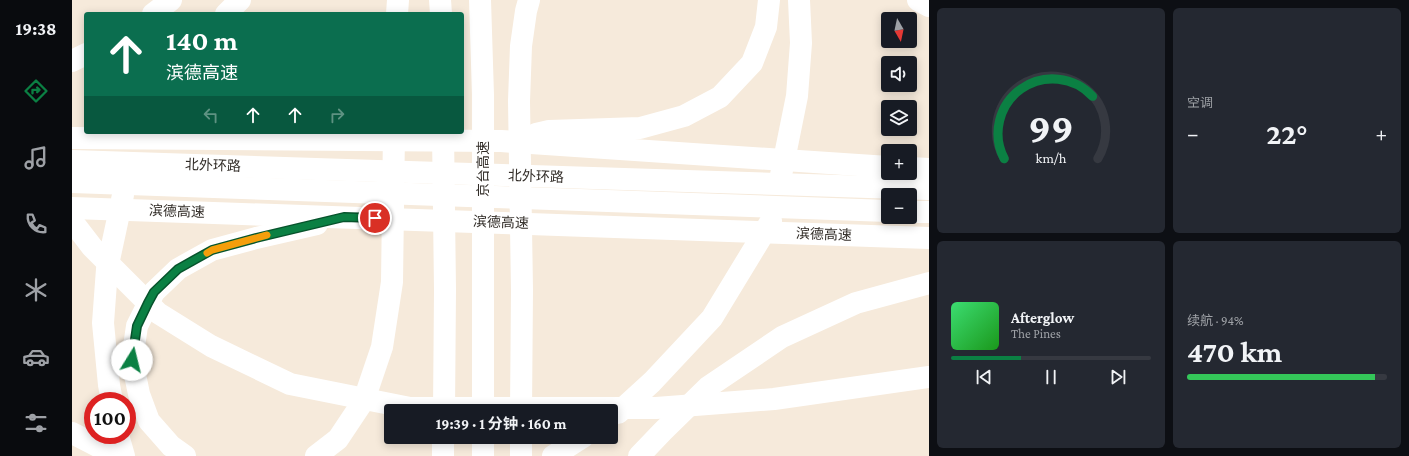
<!DOCTYPE html>
<html lang="zh">
<meta charset="utf-8">
<style>
:root{--surface:#171b24;--page:#242831;--text:#f1f3f6;--muted:#9ea1a6;--line:#363941;--accent:#0b8043}
body{margin:0;font-family:"Crimson Pro","Noto Sans SC",serif;background:var(--page);color:var(--text);height:100vh;display:flex;flex-direction:column;font-size:15px;white-space:nowrap}
*{box-sizing:border-box;margin:0}
p{font-size:13px;color:var(--muted)}
.icon{flex:none;width:22px;height:22px;fill:none;stroke:currentColor;stroke-width:2;stroke-linecap:round;stroke-linejoin:round}
.map{position:relative;flex:1;overflow:hidden}
.details{display:flex;flex-direction:column;gap:8px;padding:8px;background:#0d0f14;width:480px}
.details>*{flex:none}
.banner{position:absolute;left:12px;top:12px;width:380px;height:122px;border-radius:4px;box-shadow:0 2px 10px #0003;background:#0b6e4f;color:#fff;overflow:hidden}
.needle{width:26px;rotate:171deg}
.buttons{position:absolute;left:809px;top:12px;display:grid;gap:8px}
.buttons a{display:grid;place-items:center;width:36px;height:36px;border-radius:4px;background:var(--surface);box-shadow:0 2px 10px #0003;font-size:20px}
.speed{position:absolute;left:12px;top:392px;display:flex;gap:8px;font-size:20px;font-weight:700;text-align:center}
.speed>*{display:grid;place-content:center;width:52px;height:52px;border-radius:50%;background:var(--surface);box-shadow:0 2px 10px #0003;line-height:1}
.speed .limit{border:6px solid #d22;background:#fff;color:#111}
.pin{position:absolute;display:grid;place-items:center;width:34px;height:34px;color:#fff;margin:-17px;border:2px solid #fff;border-radius:50%;box-shadow:0 1px 4px #0007}
.me{position:absolute;width:44px;margin:-22px;rotate:9deg;stroke-linejoin:round;filter:drop-shadow(0 0 3px #0008)}
.turn{display:flex;align-items:center;gap:14px;height:84px;padding:0 16px;font-size:18px}
.turn .icon{width:52px;height:52px;stroke-width:2.5}
.turn b{display:block;font-size:28px;line-height:34px}
.lanes{display:flex;align-items:center;height:38px;padding:0 16px;background:#0003;justify-content:center;gap:20px;direction:ltr}
.lanes .off{opacity:.35}
.big{font-size:30px;font-weight:700;line-height:1.1}
.details .card{flex:1;display:flex;flex-direction:column;justify-content:center;gap:6px;min-width:0;padding:0 14px;border-radius:6px;background:var(--page)}
.details .dial{align-items:center;gap:0}
.dial svg{height:104px;overflow:visible;fill:none;stroke:var(--line);stroke-width:7;stroke-linecap:round;text-anchor:middle}
.dial text{fill:var(--text);stroke:none}
.song{display:flex;align-items:center;gap:12px}
.cover{width:48px;height:48px;border-radius:6px;background:linear-gradient(135deg,hsl(140 70% 55%),hsl(120 70% 35%))}
.played{height:4px;border-radius:2px;background:linear-gradient(90deg,var(--accent) 35%,var(--line) 35%)}
.keys{display:flex;justify-content:space-around;direction:ltr}
.heat{display:flex;justify-content:space-between;align-items:center;font-size:22px;direction:ltr}
.charge{height:6px;border-radius:3px;background:linear-gradient(90deg,#34c759 94%,var(--line) 0)}
.details .tiles{flex:1;display:grid;gap:8px;grid-template-columns:repeat(2,1fr)}
.trip{position:absolute;left:312px;top:404px;width:234px;height:40px;border-radius:4px;background:var(--surface);box-shadow:0 2px 10px #0003;font-weight:700;line-height:40px;text-align:center}
main{display:flex;flex:1;min-height:0}
.tab-bar{display:flex;flex-direction:column;width:72px;justify-content:space-around;align-items:center;background:#090b0e;color:var(--muted)}
.tab-bar .icon{width:28px;height:28px}
.tab-bar .current{color:var(--accent)}
.tab-bar b{font-size:18px;color:var(--text)}
.map>svg:first-child{display:block}
.lines{fill:none;stroke-linecap:round;stroke-linejoin:round}
.highway{stroke:#fff;stroke-width:22}
.route-casing{stroke:#07532c;stroke-width:10}
.route{stroke:#0b8043;stroke-width:7}
.slow{stroke:#f59e0b;stroke-width:7}
.labels{text-anchor:middle;dominant-baseline:central;stroke-width:4;stroke-linejoin:round;paint-order:stroke}
.street-label{font-size:14px;fill:#322d28;stroke:#fff}
</style>
<main>
<nav class="tab-bar">
<b>19:38</b>
<svg class="icon current" aria-label="directions" viewBox="0 0 24 24"><path d="M12 3l9 9-9 9-9-9zM9 14v-3h6M13 9l2 2-2 2"/></svg>
<svg class="icon" aria-label="music" viewBox="0 0 24 24"><path d="M9 18V5l10-2v13"/><circle cx="6" cy="18" r="3"/><circle cx="16" cy="16" r="3"/></svg>
<svg class="icon" aria-label="phone" viewBox="0 0 24 24"><path d="M5 4h4l2 5-3 2q2 4 5 5l2-3 5 2v4C11 20 4 13 5 4z"/></svg>
<svg class="icon" aria-label="climate" viewBox="0 0 24 24"><path d="M12 3v18M4 7l16 10M4 17L20 7"/></svg>
<svg class="icon" aria-label="car" viewBox="0 0 24 24"><path d="M5 17H2v-5l4-1 3-4h7l3 4 3 1v5h-3M9 17h6M6 11h13"/><circle cx="7" cy="17" r="2"/><circle cx="17" cy="17" r="2"/></svg>
<svg class="icon" aria-label="filters" viewBox="0 0 24 24"><path d="M4 7h16M4 17h16"/><circle cx="9" cy="7" r="2"/><circle cx="15" cy="17" r="2"/></svg>
</nav>
<div class="map">
<svg width="857" height="456" viewBox="0 0 857 456">
<rect width="100%" height="100%" fill="#f6eadb"/>
<g class="lines">
<!-- highway -->
<g class="highway">
<path d="M368 0 369 14"/>
<path d="M408 0 411 95V411"/>
<path d="M846 0 857 6"/>
<path d="M81 14 99 0"/>
<path d="M154 14 168 0"/>
<path d="M325 14 326 0"/>
<path d="M0 61 14 54"/>
<path d="M371 132 373 290 372 411"/>
<path d="M464 134 477 131 568 128 612 116 648 97 680 63 694 27 697 0"/>
<path d="M0 138 429 141 816 167"/>
<path d="M0 161 857 189"/>
<path d="M838 168 857 169"/>
<path d="M709 175 725 96 729 43 727 0"/>
<path d="M0 182 816 211"/>
<path d="M0 208 857 238"/>
<path d="M838 212H857"/>
<path d="M0 221 20 247 86 313 139 346 218 384 338 408H584L702 399 857 377"/>
<path d="M40 401 37 385 31 323 35 269 51 195"/>
<path d="M449 411 450 290 447 101 449 46 454 11 457 0"/>
<path d="M546 413 580 382 640 318 699 221"/>
<path d="M0 433 45 456"/>
<path d="M46 435 52 456"/>
<path d="M113 456 99 446 77 421 67 394 60 360 65 326 82 292 106 269 140 250 184 238 245 224"/>
<path d="M244 456 266 439 292 400 310 347 320 282 322 132"/>
<path d="M371 456V437"/>
<path d="M411 456V437"/>
<path d="M449 456V437"/>
<path d="M481 456 511 437"/>
<path d="M567 456 591 431 636 387 710 337 784 303 857 283"/>
</g>
</g>
<g class="lines">
<!-- route casing -->
<g class="route-casing">
<path id="route" d="M60 360 65 326 76 303 82 292 106 269 140 250 184 238 272 217 303 218"/>
</g>
<!-- route -->
<use href="#route" class="route"/>
<!-- slow -->
<path class="slow" d="M135 253 140 250 195 235"/>
</g>
<g class="labels">
<!-- street labels -->
<g class="street-label">
<text transform="translate(141 165) rotate(2)">北外环路</text>
<text transform="translate(411 169) rotate(-90)">京台高速</text>
<text transform="translate(464 176) rotate(2)">北外环路</text>
<text transform="translate(105 211) rotate(2)">滨德高速</text>
<text transform="translate(429 222) rotate(2)">滨德高速</text>
<text transform="translate(752 234) rotate(2)">滨德高速</text>
</g>
</g>
</svg>
<div class="buttons">
<a><svg class="needle" viewBox="-14 -14 28 28"><path d="M0-13l5 13h-10z" fill="#e53935"/><path d="M0 13l5-13h-10z" fill="#9ea1a6"/></svg></a>
<a><svg class="icon" aria-label="sound" viewBox="0 0 24 24"><path d="M4 9h4l5-4v14l-5-4H4zM17 9q2 3 0 6"/></svg></a>
<a><svg class="icon" aria-label="layers" viewBox="0 0 24 24"><path d="M12 4l9 5-9 5-9-5zM3 14l9 5 9-5"/></svg></a>
<a>+</a>
<a>−</a>
</div>
<div class="speed"><div class="limit">100</div></div>
<div class="pin" style="left:303px;top:218px;background:#d93025"><svg class="icon" aria-label="arrive" viewBox="0 0 24 24"><path d="M6 21V4h12l-3 4 3 4H6"/></svg></div>
<svg class="me" style="left:60px;top:360px" viewBox="-20 -20 40 40"><circle r="19" fill="#fff"/><path d="M0-13L10 11 0 6-10 11z" fill="#0b8043"/></svg>
<div class="trip">19:39 · 1 分钟 · 160 m</div>
<div class="banner">
<div class="turn"><svg class="icon" aria-label="ahead" viewBox="0 0 24 24"><path d="M12 20V5M6 11l6-6 6 6"/></svg><div><b>140 m</b>滨德高速</div></div>
<div class="lanes"><svg class="icon off" aria-label="left" viewBox="0 0 24 24"><path d="M17 20v-9H6M10 6l-5 5 5 5"/></svg><svg class="icon" aria-label="ahead" viewBox="0 0 24 24"><path d="M12 20V5M6 11l6-6 6 6"/></svg><svg class="icon" aria-label="ahead" viewBox="0 0 24 24"><path d="M12 20V5M6 11l6-6 6 6"/></svg><svg class="icon off" aria-label="right" viewBox="0 0 24 24"><path d="M7 20v-9h11M14 6l5 5-5 5"/></svg></div>
</div>
</div>
<section class="details">
<div class="tiles">
<div class="card dial"><svg viewBox="0 0 100 80">
<path d="M14 69A42 42 0 1 1 86 69"/>
<path d="M14 69A42 42 0 0 1 82 21" stroke="#0b8043"/>
<text x="50" y="56" font-size="32" font-weight="700">99</text>
<text x="50" y="72" font-size="11">km/h</text>
</svg></div>
<div class="card"><p>空调</p>
<div class="heat"><a>−</a><b class="big">22°</b><a>+</a></div>
</div>
<div class="card">
<div class="song"><i class="cover"></i><div><b>Afterglow</b><p>The Pines</p></div></div>
<div class="played"></div>
<div class="keys"><svg class="icon" aria-label="previous" viewBox="0 0 24 24"><path d="M18 5L8 12l10 7zM5 5v14"/></svg><svg class="icon" aria-label="pause" viewBox="0 0 24 24"><path d="M8 5v14M16 5v14"/></svg><svg class="icon" aria-label="next" viewBox="0 0 24 24"><path d="M6 5l10 7-10 7zM19 5v14"/></svg></div>
</div>
<div class="card"><p>续航 · 94%</p><b class="big">470 km</b><div class="charge"></div></div>
</div>
</section>
</main>
